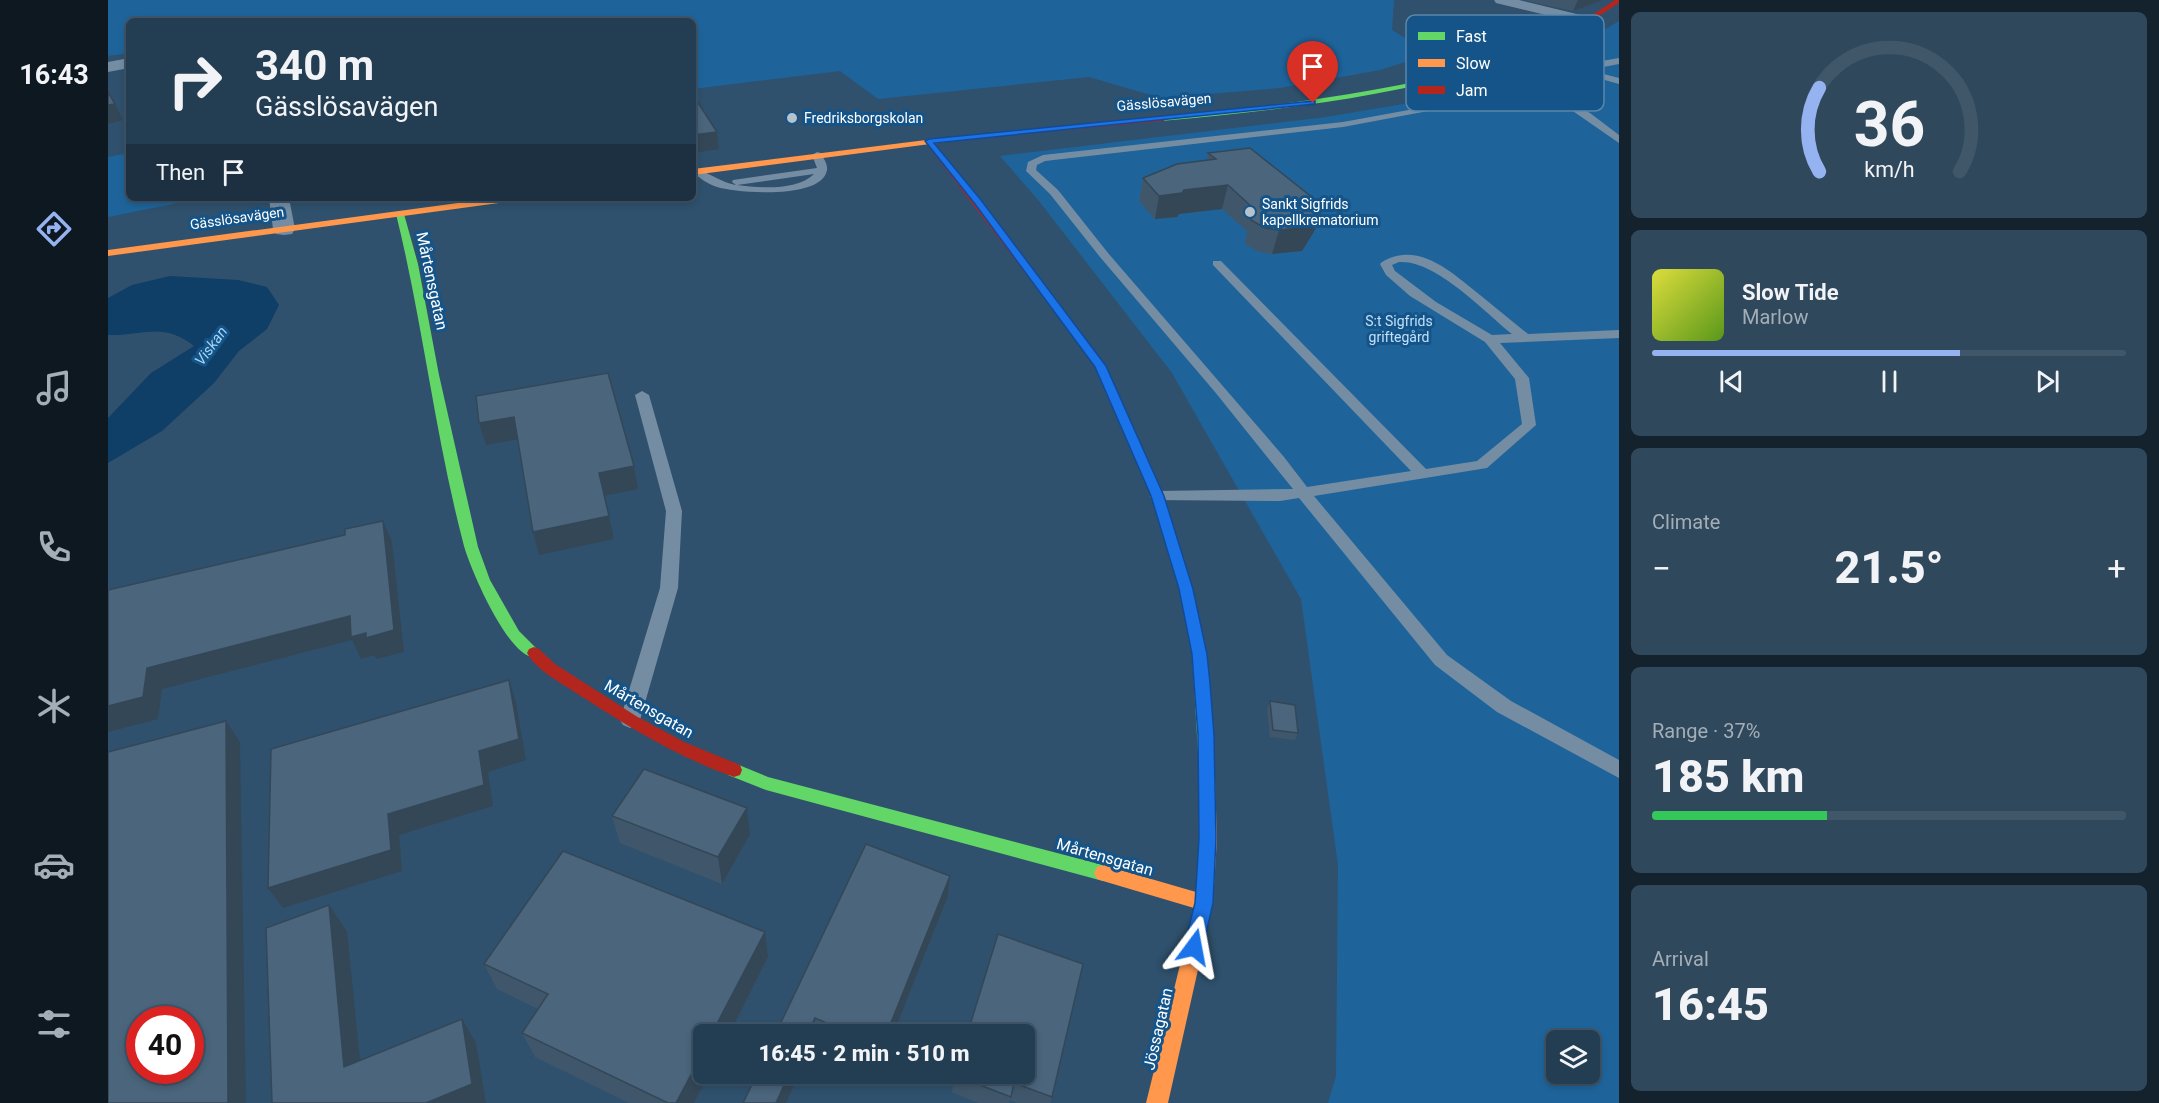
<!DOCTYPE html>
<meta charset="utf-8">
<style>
:root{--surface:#233d52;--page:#2f485c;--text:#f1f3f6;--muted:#a3aeb8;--line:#405669;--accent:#95b2f1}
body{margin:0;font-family:Roboto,sans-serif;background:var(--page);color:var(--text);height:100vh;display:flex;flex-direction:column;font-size:22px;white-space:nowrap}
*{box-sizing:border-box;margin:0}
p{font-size:20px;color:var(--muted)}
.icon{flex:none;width:33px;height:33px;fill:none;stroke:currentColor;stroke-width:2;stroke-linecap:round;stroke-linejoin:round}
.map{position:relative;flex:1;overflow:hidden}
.panel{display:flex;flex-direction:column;gap:12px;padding:12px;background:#13222d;width:540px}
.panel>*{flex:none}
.hud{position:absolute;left:18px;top:18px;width:570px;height:183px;border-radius:9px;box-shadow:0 3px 9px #0003,0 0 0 2px var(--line);background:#233d52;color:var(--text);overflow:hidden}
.controls{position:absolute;left:1438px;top:1030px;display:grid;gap:12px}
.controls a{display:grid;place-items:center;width:54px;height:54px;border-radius:9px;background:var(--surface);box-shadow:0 3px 9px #0003,0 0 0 2px var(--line);font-size:30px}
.speed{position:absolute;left:18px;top:1006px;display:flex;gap:12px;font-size:30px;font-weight:700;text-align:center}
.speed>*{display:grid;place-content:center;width:78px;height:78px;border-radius:50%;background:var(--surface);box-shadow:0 3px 9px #0003,0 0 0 2px var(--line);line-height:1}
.speed .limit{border:9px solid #d22;background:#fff;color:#111}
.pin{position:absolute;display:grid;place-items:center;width:51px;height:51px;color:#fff;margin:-62px -26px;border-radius:50% 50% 50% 0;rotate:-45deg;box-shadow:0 0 6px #0007}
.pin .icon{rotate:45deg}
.me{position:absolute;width:66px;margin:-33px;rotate:13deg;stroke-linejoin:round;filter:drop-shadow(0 0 4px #0008)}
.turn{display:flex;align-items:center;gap:21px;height:126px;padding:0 30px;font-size:27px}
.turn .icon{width:78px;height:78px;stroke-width:2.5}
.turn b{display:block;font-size:42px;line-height:51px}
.then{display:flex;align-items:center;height:57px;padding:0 30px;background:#0003;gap:12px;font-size:22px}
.big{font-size:45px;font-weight:800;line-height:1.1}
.panel .tile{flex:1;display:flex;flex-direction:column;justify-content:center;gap:9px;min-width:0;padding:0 21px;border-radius:9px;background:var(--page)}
.panel .dial{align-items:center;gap:0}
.dial svg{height:156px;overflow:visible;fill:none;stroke:var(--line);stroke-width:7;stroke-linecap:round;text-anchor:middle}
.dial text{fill:var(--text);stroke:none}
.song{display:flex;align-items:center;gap:18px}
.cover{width:72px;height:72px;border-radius:9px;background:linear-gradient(135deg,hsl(60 70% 55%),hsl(90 70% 35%))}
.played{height:6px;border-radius:3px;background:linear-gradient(90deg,var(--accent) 65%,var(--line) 65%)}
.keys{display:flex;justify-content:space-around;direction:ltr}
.heat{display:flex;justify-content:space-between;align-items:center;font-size:33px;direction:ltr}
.charge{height:9px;border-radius:4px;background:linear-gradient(90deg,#34c759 37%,var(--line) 0)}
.trip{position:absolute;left:585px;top:1024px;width:342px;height:60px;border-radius:9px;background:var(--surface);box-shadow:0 3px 9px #0003,0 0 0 2px var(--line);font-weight:800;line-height:60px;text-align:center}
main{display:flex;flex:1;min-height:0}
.dock{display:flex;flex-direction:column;width:108px;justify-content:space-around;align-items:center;background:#0e1821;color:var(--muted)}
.dock .icon{width:42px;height:42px}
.dock .current{color:var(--accent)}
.dock b{font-size:27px;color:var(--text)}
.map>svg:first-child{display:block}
.green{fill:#1e649b;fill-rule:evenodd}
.water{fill:#0f3e66}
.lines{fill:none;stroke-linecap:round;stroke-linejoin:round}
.lane{fill:#758da3;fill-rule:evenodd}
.street{fill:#758da3;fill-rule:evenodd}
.fast{fill:#63d668;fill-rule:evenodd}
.slow{fill:#ff974d;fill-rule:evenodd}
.jam{fill:#b3261e;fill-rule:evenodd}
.wall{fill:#40576b}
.shaded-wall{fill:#344757}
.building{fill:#4a657c;stroke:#344757;stroke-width:1.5;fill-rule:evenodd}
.route{fill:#1a73e8;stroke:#114b97;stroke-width:1.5}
.poi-dot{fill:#b6c2cc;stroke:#145488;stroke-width:2}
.labels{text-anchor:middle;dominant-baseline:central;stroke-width:6;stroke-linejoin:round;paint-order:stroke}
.far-street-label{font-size:14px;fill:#fff;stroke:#145488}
.far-poi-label{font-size:14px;fill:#fff;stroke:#145488;text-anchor:start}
.far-park-label{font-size:14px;fill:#bfe1fb;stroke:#145488}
.far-water-label{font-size:15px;font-style:italic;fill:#a5d4f7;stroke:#145488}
.street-label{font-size:16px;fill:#fff;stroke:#145488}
.key{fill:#145488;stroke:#5a87ac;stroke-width:1.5}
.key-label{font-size:16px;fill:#fff}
</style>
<main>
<nav class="dock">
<b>16:43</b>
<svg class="icon current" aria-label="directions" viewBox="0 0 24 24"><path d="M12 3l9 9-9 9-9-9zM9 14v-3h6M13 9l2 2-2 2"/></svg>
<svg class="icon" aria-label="music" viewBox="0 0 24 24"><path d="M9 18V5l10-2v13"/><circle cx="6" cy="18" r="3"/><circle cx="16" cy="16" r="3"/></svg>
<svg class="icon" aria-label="phone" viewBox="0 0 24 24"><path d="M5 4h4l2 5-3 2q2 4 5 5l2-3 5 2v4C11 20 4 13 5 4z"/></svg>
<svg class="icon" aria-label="climate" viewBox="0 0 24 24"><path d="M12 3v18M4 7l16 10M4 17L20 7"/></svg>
<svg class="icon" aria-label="car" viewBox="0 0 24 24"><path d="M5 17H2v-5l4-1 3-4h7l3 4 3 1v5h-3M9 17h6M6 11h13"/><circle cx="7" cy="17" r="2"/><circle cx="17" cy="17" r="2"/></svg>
<svg class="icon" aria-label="filters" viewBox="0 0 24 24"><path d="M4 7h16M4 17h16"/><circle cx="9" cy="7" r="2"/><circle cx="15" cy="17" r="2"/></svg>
</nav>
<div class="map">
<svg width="1511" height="1103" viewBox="0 0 1511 1103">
<rect width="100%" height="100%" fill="#2f516d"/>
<!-- green -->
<g class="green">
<path d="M0 0H1286L1284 30 1323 54 1272 70 1172 88 1053 98 981 77 770 99 732 71 585 89V21H21V53L0 56Z"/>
<path d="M1511 21V1103H1220L1228 1076 1230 865 1193 599 1064 373 931 201 892 156 1218 117 1301 103 1388 82 1452 57ZM1449 1041H1482V1074H1449Z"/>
<path d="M21 153V198H95L0 217V157Z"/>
</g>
<!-- water -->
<path class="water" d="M62 276 130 280 159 287 171 305 159 329 131 351 106 383 54 431 0 463V418L43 373 86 346C55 321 35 336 0 335V298L24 285Z"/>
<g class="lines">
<!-- lane -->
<g class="lane">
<path d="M1511 58V64L1480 70 1511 78V84L1472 73 1430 86 1482 113 1511 135V143L1459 107 1420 89 1336 108 1235 127 937 161 929 165 928 170 950 190 1000 253 1176 457 1199 487 1303 471 1105 265V261H1113L1318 469 1369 461 1414 424 1407 379 1377 342 1302 296 1278 275 1272 264 1274 262C1311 240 1345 274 1372 295 1388 308 1404 321 1420 334L1511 330V338L1392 343 1421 378 1428 425 1379 468 1206 496 1339 655 1403 701 1511 760V778L1389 712 1327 665 1191 498 1172 501 1044 500 1042 496 1050 491 1185 489 1107 392 992 257 942 194 918 171 920 162 935 155 1235 122 1317 107 1412 86 1365 71V67L1368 66 1421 83 1488 62ZM1291 262C1327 259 1377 312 1404 334L1384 335 1328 302 1287 271 1284 265Z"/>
<path d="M709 152 713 153C715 158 720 164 719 170 714 200 629 193 609 187 600 184 591 178 585 172L586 170C596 169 614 183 628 185L624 182 625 180 709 168 704 155ZM706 174C689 191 652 188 629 185Z"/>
<path d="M534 391 541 395 574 511 570 588 532 720 529 725 522 728 515 725 512 720 552 588 558 511 527 395Z"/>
</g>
<!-- street -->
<g class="street">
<path d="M1386 0H1411L1485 18 1487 21 1480 25 1388 3Z"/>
<path d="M21 58V68L0 72V62Z"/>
<path d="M161 198H181L187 229 184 234 176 235 168 234 165 229Z"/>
</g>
<!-- fast -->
<g class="fast">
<path d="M1369 68 1371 71C1267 98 1161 112 1053 121L1049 119 1053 117C1160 107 1265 94 1369 68Z"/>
<path d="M292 211 296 214 310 264 331 375 370 547 382 580 411 631 433 653 431 657C403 666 362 568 356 546 327 436 315 323 288 214Z"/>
<path d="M943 297 947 298 997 366 1056 496 1085 589 1098 654 1106 752 1104 757 1098 759 1092 757 1090 752 1084 654 1071 589 1044 496 987 366 938 300Z"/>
<path d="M626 763 660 777 995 865 1001 867 1004 873 1001 879 995 881 658 790 620 775 618 770 620 765Z"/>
</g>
<!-- slow -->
<g class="slow">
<path d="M842 137H845V141L585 175V169Z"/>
<path d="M387 198H410L406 201 0 256V250Z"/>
<path d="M1098 745 1104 747 1106 752 1109 838 1105 903 1060 1103H1038L1086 908 995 881 989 879 986 873 989 867 995 865 1088 892 1091 838 1090 752 1092 747Z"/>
</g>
<!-- jam -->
<g class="jam">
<path d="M1507 0H1511V3L1450 42 1371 71 1366 70 1446 40Z"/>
<path d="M1053 117 1057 119 1056 121 842 141 838 139 842 137Z"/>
<path d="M818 139H824L947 298V302H939L818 143Z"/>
<path d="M426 647 431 649 447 664 528 716 576 742 632 765 634 770 632 775 626 777C569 757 519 726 468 693 452 682 429 671 419 653L421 649Z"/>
</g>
</g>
<!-- wall -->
<g class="wall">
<path d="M1416 0H1495L1465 11Z"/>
<path d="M1100 153 1215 206 1207 230 1194 251 1164 254 1151 252 1137 244 1139 231 1114 209 1071 214 1069 217 1047 219 1031 201 1035 178 1099 160Z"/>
<path d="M1162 701 1190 733 1187 740 1162 737 1159 709Z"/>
<path d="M504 816 642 835 614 884 512 843Z"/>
<path d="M842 876 840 896 785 1035H667Z"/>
<path d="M660 957 621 1035H596V1074H601L586 1103H521L427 1057 414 1033 430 1009 389 989 376 964Z"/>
<path d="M846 1074H916L944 1097 942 1103H909L902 1100 901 1103H870L844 1092Z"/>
</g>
<!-- shaded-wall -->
<g class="shaded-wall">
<path d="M1470 0H1495L1465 11Z"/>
<path d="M7 104 15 120 0 124V105Z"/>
<path d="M609 132 611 149 585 153V135Z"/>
<path d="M1120 185 1114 209 1071 214 1069 217 1047 219 1051 196 1076 190Z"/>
<path d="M1215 206 1207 230 1194 251 1164 254 1171 230Z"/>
<path d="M406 417 412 439 378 445 371 423Z"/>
<path d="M526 466 530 489 496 496 491 473Z"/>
<path d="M501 516 506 539 431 555 425 532Z"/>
<path d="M275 521 284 542 296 652 268 659 266 655 253 659 244 640 54 689 50 719 0 732V706L39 668Z"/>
<path d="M401 680 408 702 418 760 380 772 385 806 291 835 294 871 175 908 160 888 280 814 371 751Z"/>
<path d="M118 721 132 742 138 1103H120Z"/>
<path d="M639 808 642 835 614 884 610 857Z"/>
<path d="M842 876 840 896 785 1035H778Z"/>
<path d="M221 905 239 931 255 1090 236 1067Z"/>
<path d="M657 932 660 957 621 1035H603Z"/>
<path d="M707 1018 708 1035H699Z"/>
<path d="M354 1019 368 1043 378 1103H318Z"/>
<path d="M596 1050V1074H601L586 1103H568Z"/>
<path d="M681 1074H691L678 1103H668Z"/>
</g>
<!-- building -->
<g class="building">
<path d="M0 92 7 104 0 105Z"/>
<path d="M585 95 609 132 585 135Z"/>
<path d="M1142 148 1215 206 1202 227 1171 230 1157 228 1143 220 1145 208 1120 185 1076 190 1074 193 1051 196 1035 178 1069 164 1108 159 1100 153Z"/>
<path d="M500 373 526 466 491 473 501 516 425 532 406 417 371 423 368 396Z"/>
<path d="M275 521 286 630 258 638V633L243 637 242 616 39 668 35 697 0 706V590L237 535V529Z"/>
<path d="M401 680 411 739 371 751 376 785 280 814 283 850 160 888 163 749Z"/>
<path d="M1162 701 1187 705 1190 733 1165 730Z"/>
<path d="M118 721 120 1103H0V752ZM32 1020H82V1071H32Z"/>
<path d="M536 769 639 808 610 857 504 816Z"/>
<path d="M758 844 842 876 778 1035H746L707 1018 699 1035H667Z"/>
<path d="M455 851 657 932 603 1035H596V1050L568 1103H560L414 1033 440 994 376 964Z"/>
<path d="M221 905 236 1067 354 1019 364 1084 318 1103H164L158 928Z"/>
<path d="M890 934 975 964 944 1097 906 1083 903 1097 846 1075V1074H916V1035H859Z"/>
<path d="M649 1074H681L668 1103H635Z"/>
</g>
<!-- route -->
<path class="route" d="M1205 101H1207V104L826 143 873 200 998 366 1056 496 1085 589 1099 654 1102 683 1106 735 1108 838 1105 903 1095 947 1092 954 1086 957 1079 954 1076 947 1087 903 1091 838 1090 735 1086 683 1084 654 1071 589 1043 496 987 367 867 204 817 141 821 139Z"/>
<!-- markers -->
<g class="poi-dot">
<circle cx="684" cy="118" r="6"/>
<circle cx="1142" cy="212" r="6"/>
</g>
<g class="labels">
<!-- far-street labels -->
<g class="far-street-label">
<text transform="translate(1056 102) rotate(-5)">Gässlösavägen</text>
<text transform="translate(129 218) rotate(-8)">Gässlösavägen</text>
</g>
<!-- far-poi labels -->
<g class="far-poi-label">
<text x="696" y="118">Fredriksborgskolan</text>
<text x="1154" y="204">Sankt Sigfrids<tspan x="1154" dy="16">kapellkrematorium</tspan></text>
</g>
<!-- far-park labels -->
<g class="far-park-label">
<text x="1291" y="321">S:t Sigfrids<tspan x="1291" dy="16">griftegård</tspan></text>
</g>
<!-- far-water labels -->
<g class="far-water-label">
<text transform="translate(103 346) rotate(-54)">Viskan</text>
</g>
<!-- street labels -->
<g class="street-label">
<text transform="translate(324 281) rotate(78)">Mårtensgatan</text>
<text transform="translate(541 709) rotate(30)">Mårtensgatan</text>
<text transform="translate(997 857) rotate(16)">Mårtensgatan</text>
<text transform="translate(1050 1029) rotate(-77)">Jössagatan</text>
</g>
</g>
<!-- legend -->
<rect x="1298" y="15" width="198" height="96" rx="9" class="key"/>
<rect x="1310" y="32" width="27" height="8" fill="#63d668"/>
<rect x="1310" y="59" width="27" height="8" fill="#ff974d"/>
<rect x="1310" y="86" width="27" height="8" fill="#b3261e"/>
<g class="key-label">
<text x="1348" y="42">Fast</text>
<text x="1348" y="69">Slow</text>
<text x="1348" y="96">Jam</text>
</g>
</svg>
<div class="controls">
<a><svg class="icon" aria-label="layers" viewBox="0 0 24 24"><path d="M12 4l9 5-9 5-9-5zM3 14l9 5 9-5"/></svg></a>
</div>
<div class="speed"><div class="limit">40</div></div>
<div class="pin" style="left:1205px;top:103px;background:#d93025"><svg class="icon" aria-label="arrive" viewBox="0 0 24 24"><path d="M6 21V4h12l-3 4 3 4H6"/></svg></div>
<svg class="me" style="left:1086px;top:947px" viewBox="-20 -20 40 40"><path d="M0-17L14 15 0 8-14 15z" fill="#1a73e8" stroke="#fff" stroke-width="4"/></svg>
<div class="trip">16:45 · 2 min · 510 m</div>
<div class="hud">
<div class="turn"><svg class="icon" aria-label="right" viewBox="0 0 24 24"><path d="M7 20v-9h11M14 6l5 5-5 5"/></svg><div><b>340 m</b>Gässlösavägen</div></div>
<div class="then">Then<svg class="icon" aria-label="arrive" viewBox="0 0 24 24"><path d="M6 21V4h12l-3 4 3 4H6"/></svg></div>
</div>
</div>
<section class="panel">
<div class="tile dial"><svg viewBox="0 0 100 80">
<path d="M14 69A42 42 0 1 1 86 69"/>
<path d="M14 69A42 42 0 0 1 14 26" stroke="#95b2f1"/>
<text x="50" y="56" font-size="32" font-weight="700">36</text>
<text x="50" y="72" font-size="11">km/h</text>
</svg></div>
<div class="tile">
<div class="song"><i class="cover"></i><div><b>Slow Tide</b><p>Marlow</p></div></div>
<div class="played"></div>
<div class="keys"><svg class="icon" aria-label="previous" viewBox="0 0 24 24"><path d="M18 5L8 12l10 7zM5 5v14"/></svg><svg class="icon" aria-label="pause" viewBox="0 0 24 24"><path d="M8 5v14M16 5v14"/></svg><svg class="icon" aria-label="next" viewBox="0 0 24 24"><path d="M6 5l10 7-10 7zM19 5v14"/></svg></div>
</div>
<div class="tile"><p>Climate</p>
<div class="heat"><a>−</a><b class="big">21.5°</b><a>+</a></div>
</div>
<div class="tile"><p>Range · 37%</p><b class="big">185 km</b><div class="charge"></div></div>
<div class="tile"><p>Arrival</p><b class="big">16:45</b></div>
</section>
</main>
